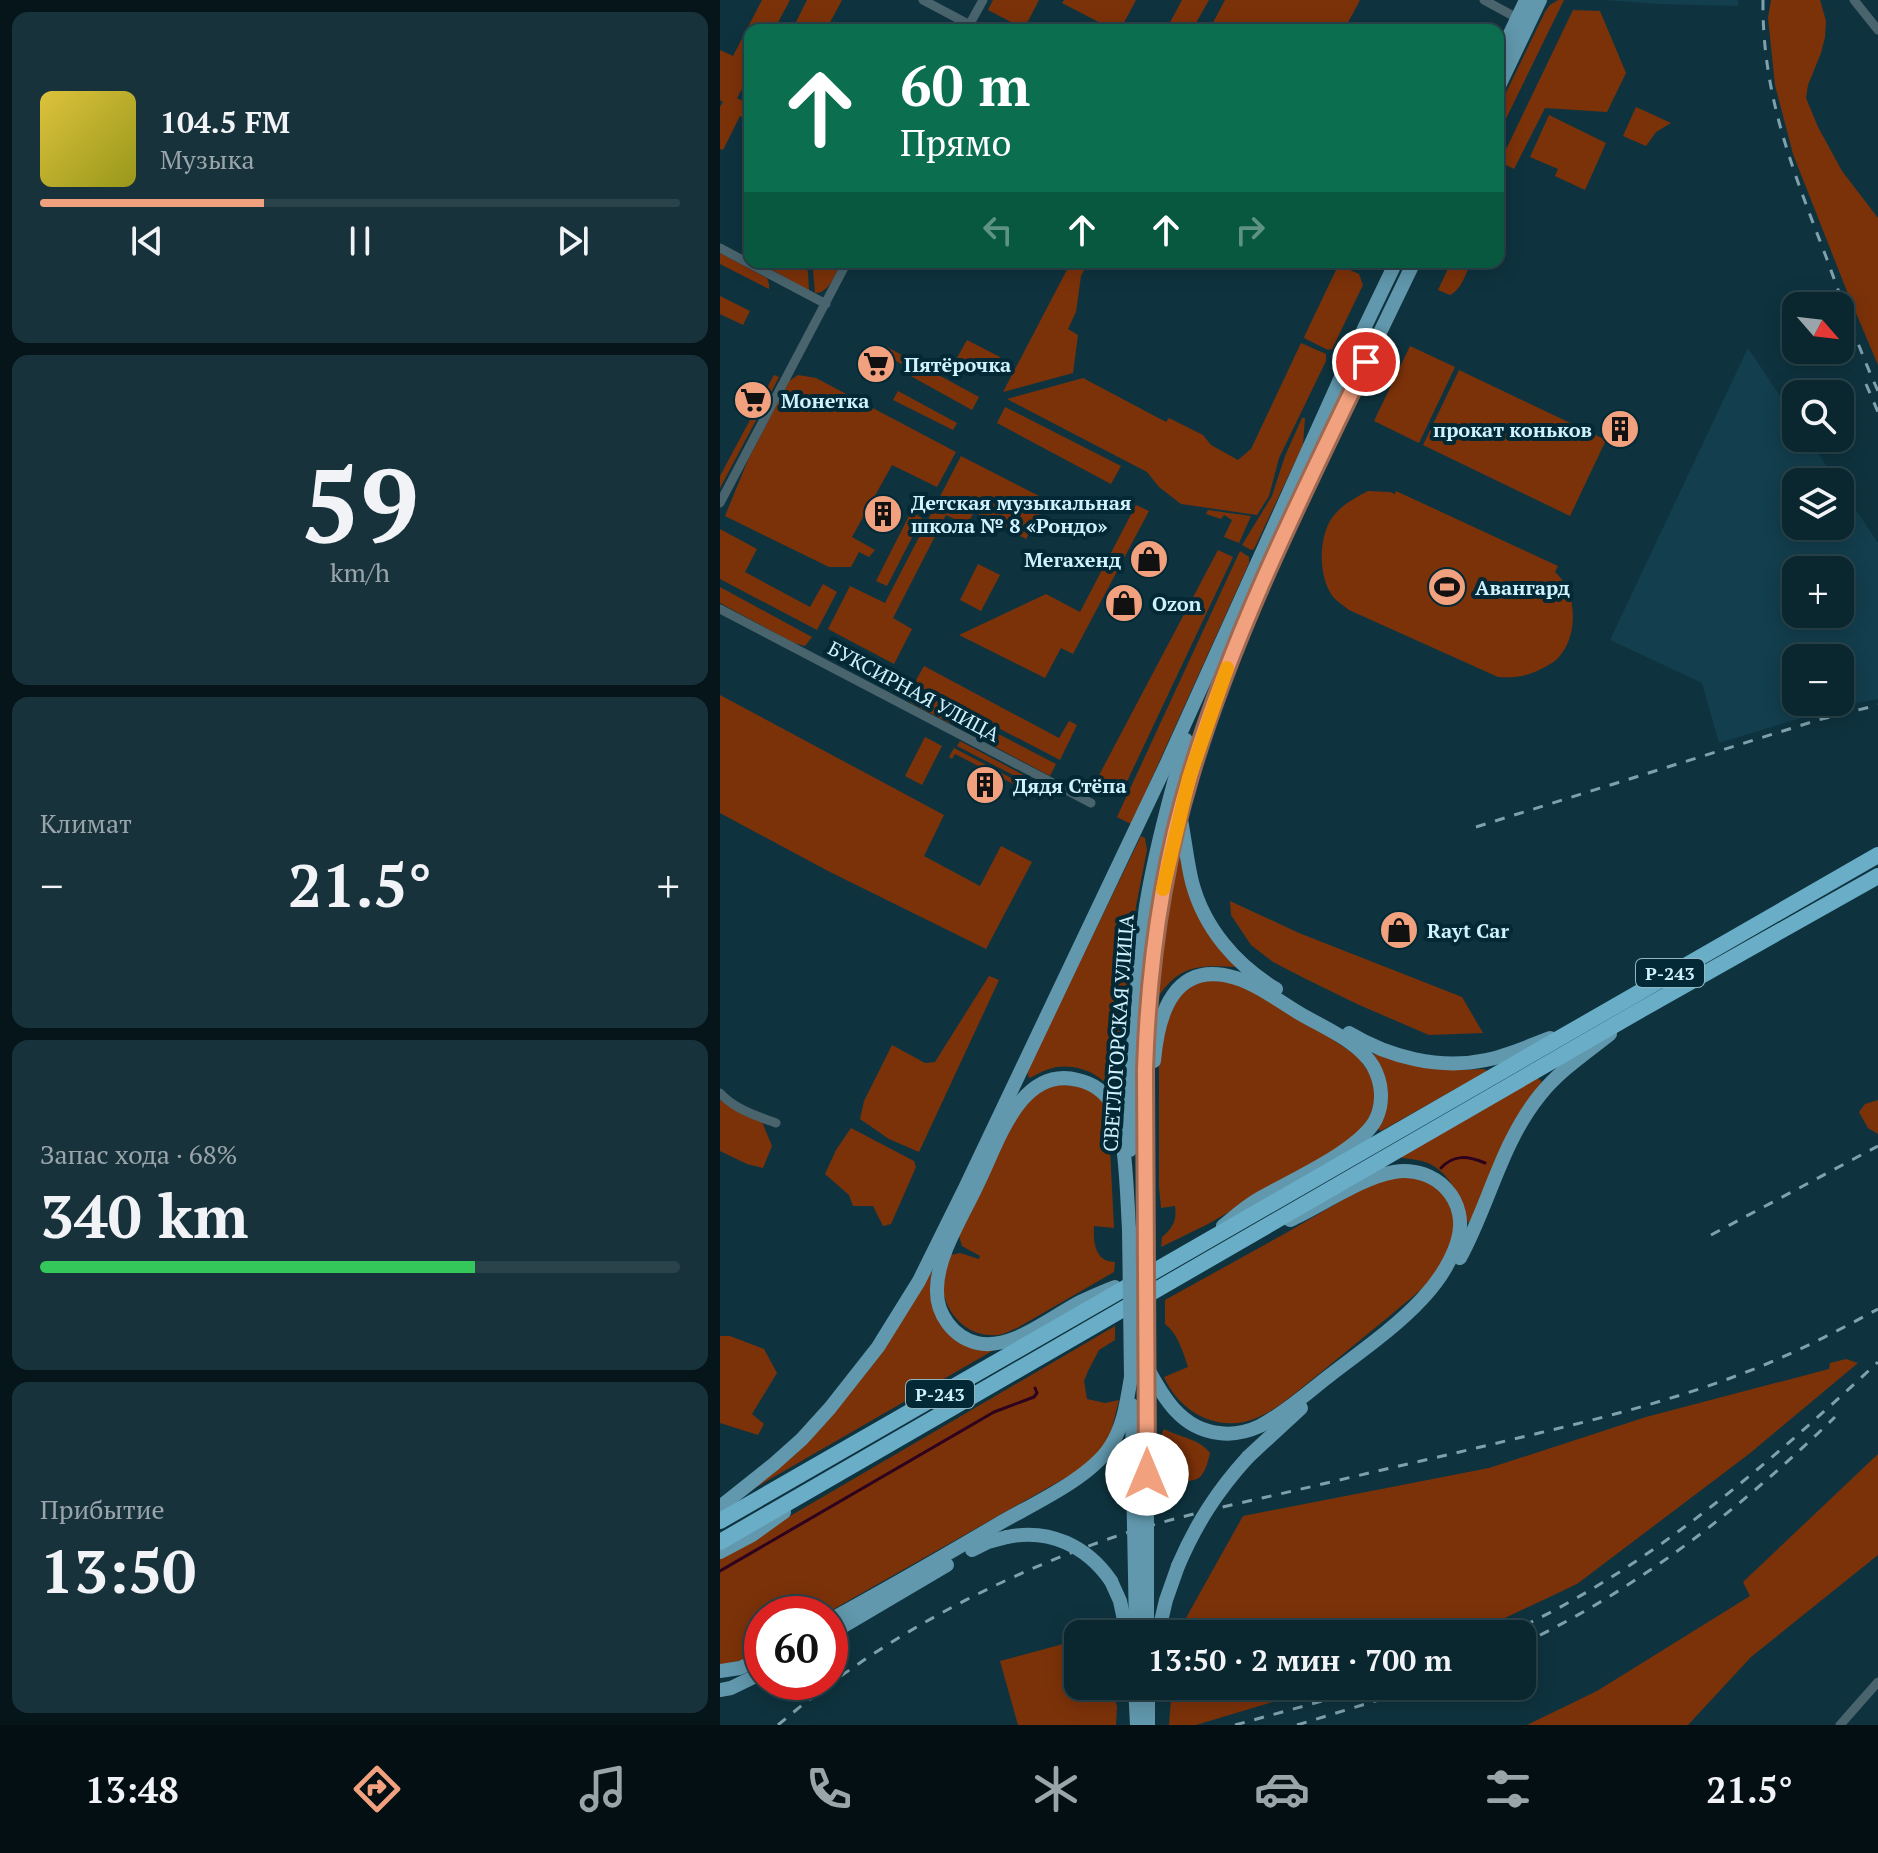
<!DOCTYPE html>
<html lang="ru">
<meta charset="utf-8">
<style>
:root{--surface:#0a262f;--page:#18323b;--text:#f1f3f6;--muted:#99a5aa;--line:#2a434b;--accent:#f2a17e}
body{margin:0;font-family:"PT Serif",serif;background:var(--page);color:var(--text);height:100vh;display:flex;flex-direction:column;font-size:30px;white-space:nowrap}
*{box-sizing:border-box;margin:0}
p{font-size:26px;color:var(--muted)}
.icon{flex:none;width:44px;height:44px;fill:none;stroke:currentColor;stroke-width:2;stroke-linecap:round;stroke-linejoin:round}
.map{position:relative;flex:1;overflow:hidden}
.sheet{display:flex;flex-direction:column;gap:12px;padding:12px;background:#06151a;width:720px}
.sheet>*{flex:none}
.guide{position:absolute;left:24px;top:24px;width:760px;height:244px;border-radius:16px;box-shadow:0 4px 20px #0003,0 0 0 2px var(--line);background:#0b6e4f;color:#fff;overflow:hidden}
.needle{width:52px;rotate:118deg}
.fabs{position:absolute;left:1062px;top:292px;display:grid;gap:16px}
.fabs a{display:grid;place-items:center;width:72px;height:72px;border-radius:16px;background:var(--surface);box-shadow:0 4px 20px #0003,0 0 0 2px var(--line);font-size:40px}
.speed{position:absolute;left:24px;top:1596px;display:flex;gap:16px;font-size:40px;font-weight:700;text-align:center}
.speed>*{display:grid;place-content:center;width:104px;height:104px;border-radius:50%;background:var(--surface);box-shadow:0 4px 20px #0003,0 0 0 2px var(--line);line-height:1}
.speed .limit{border:12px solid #d22;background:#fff;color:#111}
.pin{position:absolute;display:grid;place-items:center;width:68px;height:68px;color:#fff;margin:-34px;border:4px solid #fff;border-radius:50%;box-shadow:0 2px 8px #0007}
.me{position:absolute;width:88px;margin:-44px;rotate:0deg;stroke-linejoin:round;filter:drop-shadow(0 0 6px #0008)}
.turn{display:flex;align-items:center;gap:28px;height:168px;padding:0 24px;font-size:36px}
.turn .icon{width:104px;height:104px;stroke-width:2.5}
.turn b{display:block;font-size:56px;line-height:68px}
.lanes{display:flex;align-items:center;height:76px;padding:0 24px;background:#0003;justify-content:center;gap:40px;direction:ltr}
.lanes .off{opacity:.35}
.big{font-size:60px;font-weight:600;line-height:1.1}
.sheet .widget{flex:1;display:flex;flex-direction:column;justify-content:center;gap:12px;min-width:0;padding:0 28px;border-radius:16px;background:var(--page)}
.sheet .dial{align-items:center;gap:0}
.dial b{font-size:104px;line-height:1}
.song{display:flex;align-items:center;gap:24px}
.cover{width:96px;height:96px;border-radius:12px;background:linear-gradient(135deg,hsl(50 70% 55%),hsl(60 70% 35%))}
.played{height:8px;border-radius:4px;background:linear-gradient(90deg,var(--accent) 35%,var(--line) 35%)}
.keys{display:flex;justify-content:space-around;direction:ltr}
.heat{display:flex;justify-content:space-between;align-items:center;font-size:44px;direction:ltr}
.charge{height:12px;border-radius:6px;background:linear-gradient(90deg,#34c759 68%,var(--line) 0)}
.trip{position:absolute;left:344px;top:1620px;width:472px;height:80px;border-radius:16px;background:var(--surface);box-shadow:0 4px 20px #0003,0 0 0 2px var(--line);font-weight:600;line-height:80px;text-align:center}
.tab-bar{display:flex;height:128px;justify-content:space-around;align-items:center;background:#040f13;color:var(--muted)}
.tab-bar .icon{width:56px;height:56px}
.tab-bar .selected{color:var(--accent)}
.tab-bar b{font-size:36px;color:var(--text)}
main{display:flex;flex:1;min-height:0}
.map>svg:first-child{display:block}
.built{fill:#133e4d;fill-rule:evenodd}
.green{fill:#7c3209}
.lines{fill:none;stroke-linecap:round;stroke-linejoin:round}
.stream{stroke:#2d001e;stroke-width:3}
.street{stroke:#4a646e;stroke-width:9}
.primary{stroke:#6198ad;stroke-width:14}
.highway{stroke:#69adc6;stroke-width:16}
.rail{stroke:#7fa1ae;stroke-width:3;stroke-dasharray:10 10;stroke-linecap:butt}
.primary-bridge{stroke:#6198ad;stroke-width:14}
.route-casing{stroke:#9d6952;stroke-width:20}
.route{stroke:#f2a17e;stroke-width:14}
.slow{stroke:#f59e0b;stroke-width:14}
.labels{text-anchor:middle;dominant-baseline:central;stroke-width:8;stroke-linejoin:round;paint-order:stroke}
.shield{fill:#022935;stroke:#92b5c2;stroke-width:2}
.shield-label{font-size:18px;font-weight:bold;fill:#d0f1fe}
.poi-label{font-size:20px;font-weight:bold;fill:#d0f1fe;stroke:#022935;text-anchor:start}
.street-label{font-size:20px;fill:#d0f1fe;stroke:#022935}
</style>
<main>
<section class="sheet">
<div class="widget">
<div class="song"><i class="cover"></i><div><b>104.5 FM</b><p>Музыка</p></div></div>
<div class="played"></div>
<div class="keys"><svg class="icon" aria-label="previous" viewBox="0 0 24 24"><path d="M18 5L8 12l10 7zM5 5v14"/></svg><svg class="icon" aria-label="pause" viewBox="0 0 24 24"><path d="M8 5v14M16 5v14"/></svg><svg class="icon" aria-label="next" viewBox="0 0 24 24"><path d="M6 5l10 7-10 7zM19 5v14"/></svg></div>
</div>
<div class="widget dial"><b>59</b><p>km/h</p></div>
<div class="widget"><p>Климат</p>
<div class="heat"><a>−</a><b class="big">21.5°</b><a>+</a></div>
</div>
<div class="widget"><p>Запас хода · 68%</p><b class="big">340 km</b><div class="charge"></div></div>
<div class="widget"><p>Прибытие</p><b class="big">13:50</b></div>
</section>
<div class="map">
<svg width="1158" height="1725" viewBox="0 0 1158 1725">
<rect width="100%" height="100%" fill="#0e333f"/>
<!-- built -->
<g class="built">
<path d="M884 0H1018V6L938 4Z"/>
<path d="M1028 348 1076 420V438H1088L1117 482H1076V526H1120V486L1158 543V699L1121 706 999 743 982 683 890 640ZM1120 570V614H1076V570ZM1120 658V702H1076V658Z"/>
</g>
<!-- green -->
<g class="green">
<path d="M42 0H70L54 30H30V74L17 98 30 105V121L20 116 3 150 0 149V107L3 102 0 100V50L13 56Z"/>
<path d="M87 0H122L107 28 102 25 99 30H91L76 22Z"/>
<path d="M273 0H319L304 29 268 10Z"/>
<path d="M344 0H416L400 30H394L342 3Z"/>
<path d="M462 0H489L472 30H446Z"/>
<path d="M505 0H640L624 30H489Z"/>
<path d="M838 0H844L778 135V109L825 12 830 5Z"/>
<path d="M1051 0H1100L1106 21 1105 37 1101 53 1088 85 1086 98 1098 127 1122 171 1158 218V365L1130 299 1073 154 1055 85 1048 18Z"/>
<path d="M853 10 880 11 906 73 887 112 825 108 794 169 780 162Z"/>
<path d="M916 107 951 123 936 132 926 146 903 136Z"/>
<path d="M829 115 886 143 865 190 835 176 838 169 810 157Z"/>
<path d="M0 253 47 278 49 284V289L0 264Z"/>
<path d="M38 262H71L88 271 89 291Z"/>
<path d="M98 262H121C115 274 110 293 95 293L93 271Z"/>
<path d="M351 262H368L361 276 356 312 348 329 358 335 353 373 283 392Z"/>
<path d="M731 262H751C746 273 742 289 730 295L718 290Z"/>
<path d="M621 266 639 274 643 285 614 345 612 349 608 350 584 338 585 335 617 268Z"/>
<path d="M0 296 30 311 23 325 0 314Z"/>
<path d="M247 340 280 357 270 376 237 358Z"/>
<path d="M581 343 606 354V361L559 458 549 496 537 515 461 504 439 487 427 472 287 399 363 378 446 422 449 418 483 435 491 445 518 460 531 449Z"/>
<path d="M690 346 735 367 699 443 654 421Z"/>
<path d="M167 347 259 397 252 410 187 374 189 368 163 354Z"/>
<path d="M739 370 886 440 850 516 703 445Z"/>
<path d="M54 375 59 377 0 488V476Z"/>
<path d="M78 375 96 378 236 452 217 487 172 465 132 537 155 550 149 557 139 552 131 567H109L5 516 28 460 69 381Z"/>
<path d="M178 391 237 423 233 430 173 400Z"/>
<path d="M285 407 401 466 391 484 277 423Z"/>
<path d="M582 418H585L583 445 534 549 531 550 522 545 552 496 565 456Z"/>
<path d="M241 456 327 500 306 539 254 512 247 525 226 515 173 618 192 629 174 664 108 629 130 586 165 603Z"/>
<path d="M648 491 670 492 675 494 676 491 838 566 835 572C858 592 859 637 837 659 836 661 828 665 827 666 808 676 799 678 778 677L629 610C624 606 618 602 614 598 598 579 598 538 612 518 621 505 635 498 648 491Z"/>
<path d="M416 505 429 511 353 654 341 648 325 678 239 635 326 594 360 612Z"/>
<path d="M488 510 531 516 519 543 504 537 512 520 504 515 501 519 486 514Z"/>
<path d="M191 512 202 518 167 586 156 581Z"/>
<path d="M0 529 37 549 25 572 90 607 103 584 117 592 97 630 0 579Z"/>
<path d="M498 550 513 557 402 792 377 779Z"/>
<path d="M520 551 529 557V563L411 824 397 817Z"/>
<path d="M258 564 280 575 261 611 240 600Z"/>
<path d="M0 587 92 637 85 646 74 643 0 603Z"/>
<path d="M204 666 339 738 349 721 357 725 340 760 194 684Z"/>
<path d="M192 688 241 714 235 726 191 703 188 699Z"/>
<path d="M0 695 224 815 204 856 260 886 281 846 312 862 266 949 108 871 0 813Z"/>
<path d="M244 716 336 764 330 776 238 727Z"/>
<path d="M205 737 222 746 202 785 185 776Z"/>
<path d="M240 741 326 787 324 791 237 746Z"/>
<path d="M234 748 312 789 307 799 305 798 307 791 235 754 232 759 229 757Z"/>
<path d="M421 836 425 838 427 850 416 906 404 1013 400 1096 398 1099 397 1098C384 1073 353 1060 326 1070 320 1072 315 1076 309 1078L307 1071Z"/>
<path d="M461 854 517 967C480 965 460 964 438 997H435L456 856Z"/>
<path d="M510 901 579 933 742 997 763 1033 709 1035 637 1004 584 978 553 962 531 945 511 915Z"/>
<path d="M269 976 279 980 199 1152 169 1139 140 1119 144 1101 172 1045 205 1063 215 1062Z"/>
<path d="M481 980 510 982 528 988 597 1029 637 1056 653 1078 656 1095 651 1114 639 1132 608 1155 488 1224 441 1247 442 1237C453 1228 457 1220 455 1206L441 1208 439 1187V1037L451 1001Z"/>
<path d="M655 1052 744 1070 764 1069 767 1071 661 1131 658 1129C673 1097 669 1087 654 1056Z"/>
<path d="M817 1077 822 1082C788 1125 772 1170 752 1220L748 1223C741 1200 732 1174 708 1163 700 1160 691 1159 682 1158V1155Z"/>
<path d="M328 1083 375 1089 385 1105 389 1129 394 1228 374 1226C373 1242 375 1262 395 1262L394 1272 297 1328C291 1330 285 1334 279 1335 247 1339 220 1310 223 1279 224 1271 228 1262 231 1255L240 1253 259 1259 260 1256 242 1246 238 1233 297 1113Z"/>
<path d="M0 1100 24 1115 42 1122 52 1146 43 1168 27 1164 0 1151Z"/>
<path d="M1158 1100V1134L1148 1128 1139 1112 1145 1104Z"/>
<path d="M131 1128 194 1161 196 1167 171 1224 163 1226 153 1206H133L129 1195 105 1174 116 1150Z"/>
<path d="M688 1174 720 1187C728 1202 737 1215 734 1232 731 1246 724 1261 716 1272 705 1288 687 1301 672 1314 648 1334 624 1353 600 1373 585 1385 569 1399 552 1410 542 1416 529 1422 517 1423 485 1426 457 1406 444 1377L468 1367C463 1352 458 1334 445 1324V1300L566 1233 652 1183Z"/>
<path d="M212 1270C209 1287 209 1313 224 1325 234 1332 266 1342 279 1347L21 1496 84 1440Z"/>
<path d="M395 1326V1340L379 1350 368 1371 364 1381 367 1399 385 1403 399 1400 391 1432 383 1446 372 1460 352 1474 105 1614H42V1653L33 1658 0 1665V1557Z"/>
<path d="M0 1336H10L44 1349 57 1373 32 1414 44 1424 38 1435 0 1423Z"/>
<path d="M1126 1359 1138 1363 1029 1454 857 1584 751 1634H457L523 1516 769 1468 926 1417 1109 1369 1110 1363Z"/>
<path d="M444 1429C459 1437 480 1439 490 1453 488 1461 486 1471 480 1477 469 1486 446 1478 437 1471 438 1461 439 1436 444 1429Z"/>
<path d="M1158 1454V1555L1031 1657 968 1725H807L877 1691 1030 1596 1023 1582Z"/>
<path d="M358 1640V1686H390L397 1706 396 1725H298L280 1661Z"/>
<path d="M452 1686H607L476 1725H449Z"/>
</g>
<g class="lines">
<!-- stream -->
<g class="stream">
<path d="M721 1168C734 1154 748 1156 765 1163"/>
<path d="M0 1571 274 1412 314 1397 317 1393 315 1388"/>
</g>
<!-- street -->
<g class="street">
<path d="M203 0 250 25"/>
<path d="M764 0 797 18"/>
<path d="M1134 0 1158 30"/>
<path d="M247 29 263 0"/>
<path d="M0 248 106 304"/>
<path d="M0 503 127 262"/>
<path d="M0 609 371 803"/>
<path d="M0 1093C14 1109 37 1116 56 1123"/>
<path d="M1120 1725 1158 1682"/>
</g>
<!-- primary -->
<g class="primary">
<path d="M778 59 806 0"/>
<path d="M778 88 820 0"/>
<path d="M461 820C465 840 467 862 472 882 484 928 516 965 556 989"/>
<path d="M629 1033C669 1057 719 1070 766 1060 787 1056 809 1046 830 1038"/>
<path d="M434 1061C438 1014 454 959 516 978 538 985 559 1001 579 1013 604 1028 638 1041 653 1066 662 1082 664 1102 656 1119 640 1151 569 1181 537 1200 525 1207 514 1217 503 1226"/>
<path d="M410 1150C411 1069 414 987 426 906 435 850 450 795 466 740"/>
<path d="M425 1220C424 1115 422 1010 440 906 469 740 538 587 610 436 638 378 666 320 694 262"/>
<path d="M740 1258C769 1205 781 1143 820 1095 839 1071 866 1053 890 1034"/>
<path d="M395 1287C384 1291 373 1296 362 1301 332 1316 292 1351 257 1343 233 1337 216 1314 217 1289 217 1255 244 1214 258 1183 278 1143 300 1065 358 1080 371 1083 384 1091 392 1104 406 1128 407 1198 409 1229"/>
<path d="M427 1367C443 1397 461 1429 499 1433 513 1435 527 1432 540 1426 565 1413 587 1393 609 1376 640 1352 675 1328 702 1299 717 1283 730 1264 737 1243 751 1201 716 1165 674 1172 642 1177 601 1206 570 1220"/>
<path d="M427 1371V1474"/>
<path d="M412 1405 413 1477"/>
<path d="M528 1457 581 1408"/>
<path d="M0 1507 54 1464 82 1439 110 1408 158 1347 199 1281 245 1188 447 763 627 364 676 262"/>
<path d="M252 1550 268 1542 287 1537"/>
<path d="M0 1552 32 1535 64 1512"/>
<path d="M427 1571V1634"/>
<path d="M415 1575 416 1634"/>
<path d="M391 1581 400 1601 407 1634"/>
<path d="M110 1620C167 1589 224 1556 280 1523 313 1504 370 1478 390 1447 404 1426 407 1400 411 1377"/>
<path d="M110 1634 227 1565"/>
<path d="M438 1634 446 1600 458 1566"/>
<path d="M0 1671 20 1668 42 1658"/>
<path d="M415 1686 417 1725"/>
<path d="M0 1690 11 1688 42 1673"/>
<path d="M428 1725V1700L430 1686"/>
</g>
<!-- highway -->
<g class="highway">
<path d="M0 1521 1158 855"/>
<path d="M0 1542 917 1012 1158 876"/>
</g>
<!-- rail -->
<g class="rail">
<path d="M1043 0C1042 94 1072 168 1105 254 1122 300 1138 347 1158 391"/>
<path d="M1146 384 1158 412"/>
<path d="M756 827 1098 720 1158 705"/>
<path d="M991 1235 1158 1146"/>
<path d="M786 1634C926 1571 1046 1466 1158 1362"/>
<path d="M802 1644C921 1587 1020 1509 1115 1417"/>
<path d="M58 1725C157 1641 272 1579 394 1537 459 1515 527 1502 594 1486 661 1470 728 1455 794 1439 879 1419 964 1398 1044 1365 1083 1349 1121 1329 1158 1309"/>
<path d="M515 1725 657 1686"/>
<path d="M577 1725 704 1686"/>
</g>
<!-- primary-bridge -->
<g class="primary-bridge">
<path d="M425 1220 427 1367"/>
<path d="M409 1229 411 1377"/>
<path d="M427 1474V1571"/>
<path d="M413 1477 415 1575"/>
<path d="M287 1537C329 1528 367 1546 391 1581"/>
<path d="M458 1566C476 1524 497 1491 528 1457"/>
</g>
</g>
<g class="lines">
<!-- route casing -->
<g class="route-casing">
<path id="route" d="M427 1474 425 1070C428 971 441 872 470 776 513 632 581 497 646 362"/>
</g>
<!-- route -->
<use href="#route" class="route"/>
<!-- slow -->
<path class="slow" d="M443 889 469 778 507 668"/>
</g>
<!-- icons -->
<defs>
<g id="supermarket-disc" transform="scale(2)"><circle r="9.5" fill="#f2a17e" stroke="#022935"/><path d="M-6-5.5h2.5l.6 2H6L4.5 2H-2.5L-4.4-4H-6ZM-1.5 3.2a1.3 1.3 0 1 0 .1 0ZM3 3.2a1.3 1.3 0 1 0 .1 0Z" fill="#111"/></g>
<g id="building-disc" transform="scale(2)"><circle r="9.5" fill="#f2a17e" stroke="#022935"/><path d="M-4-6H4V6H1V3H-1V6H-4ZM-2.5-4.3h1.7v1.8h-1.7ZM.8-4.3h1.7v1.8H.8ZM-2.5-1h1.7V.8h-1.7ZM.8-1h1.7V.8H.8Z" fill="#111"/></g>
<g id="shop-disc" transform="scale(2)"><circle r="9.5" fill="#f2a17e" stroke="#022935"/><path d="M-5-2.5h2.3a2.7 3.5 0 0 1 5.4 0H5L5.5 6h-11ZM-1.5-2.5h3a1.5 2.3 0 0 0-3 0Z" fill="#111"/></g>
<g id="stadium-disc" transform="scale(2)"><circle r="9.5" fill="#f2a17e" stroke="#022935"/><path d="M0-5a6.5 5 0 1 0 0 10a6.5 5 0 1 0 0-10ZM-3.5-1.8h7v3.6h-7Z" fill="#111"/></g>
</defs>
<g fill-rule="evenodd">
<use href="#supermarket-disc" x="156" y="364"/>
<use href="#supermarket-disc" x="33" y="400"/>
<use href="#building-disc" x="900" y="429"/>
<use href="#building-disc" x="163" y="514"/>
<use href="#shop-disc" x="429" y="559"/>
<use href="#stadium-disc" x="727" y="587"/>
<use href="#shop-disc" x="404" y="603"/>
<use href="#building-disc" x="265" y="785"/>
<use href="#shop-disc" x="679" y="930"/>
</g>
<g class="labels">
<!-- shield labels -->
<g class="shield">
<rect x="916" y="959" width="68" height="28" rx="6"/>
<rect x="186" y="1380" width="68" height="28" rx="6"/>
</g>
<g class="shield-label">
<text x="950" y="973">Р-243</text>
<text x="220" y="1394">Р-243</text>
</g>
<!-- poi labels -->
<g class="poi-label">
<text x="184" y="364">Пятёрочка</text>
<text x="61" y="400">Монетка</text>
<text x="872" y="429" text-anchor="end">прокат коньков</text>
<text x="191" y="502">Детская музыкальная<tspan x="191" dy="23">школа № 8 «Рондо»</tspan></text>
<text x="401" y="559" text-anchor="end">Мегахенд</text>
<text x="755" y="587">Авангард</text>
<text x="432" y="603">Ozon</text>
<text x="293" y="785">Дядя Стёпа</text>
<text x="707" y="930">Rayt Car</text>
</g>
<!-- street labels -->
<g class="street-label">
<text transform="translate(194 691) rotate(28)">БУКСИРНАЯ УЛИЦА</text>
<text transform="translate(398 1033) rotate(-86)">СВЕТЛОГОРСКАЯ УЛИЦА</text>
</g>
</g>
</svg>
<div class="fabs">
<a><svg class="needle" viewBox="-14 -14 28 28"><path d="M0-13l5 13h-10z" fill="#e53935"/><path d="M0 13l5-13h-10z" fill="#99a5aa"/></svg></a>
<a><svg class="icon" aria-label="search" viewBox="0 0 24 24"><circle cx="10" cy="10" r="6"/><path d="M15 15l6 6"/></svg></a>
<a><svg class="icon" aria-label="layers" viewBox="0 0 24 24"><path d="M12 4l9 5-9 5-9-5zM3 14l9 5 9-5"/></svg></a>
<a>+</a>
<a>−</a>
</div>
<div class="speed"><div class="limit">60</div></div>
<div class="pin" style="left:646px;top:362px;background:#d93025"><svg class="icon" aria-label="arrive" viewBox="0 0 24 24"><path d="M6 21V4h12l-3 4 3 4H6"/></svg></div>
<svg class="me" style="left:427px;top:1474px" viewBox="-20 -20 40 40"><circle r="19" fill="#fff"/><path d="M0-13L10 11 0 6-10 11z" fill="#f2a17e"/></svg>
<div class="trip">13:50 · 2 мин · 700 m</div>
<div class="guide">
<div class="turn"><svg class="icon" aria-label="ahead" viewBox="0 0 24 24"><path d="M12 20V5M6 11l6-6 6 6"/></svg><div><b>60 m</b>Прямо</div></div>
<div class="lanes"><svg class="icon off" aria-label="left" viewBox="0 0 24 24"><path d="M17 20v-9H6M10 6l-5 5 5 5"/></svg><svg class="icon" aria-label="ahead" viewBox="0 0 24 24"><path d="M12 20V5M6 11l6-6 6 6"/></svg><svg class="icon" aria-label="ahead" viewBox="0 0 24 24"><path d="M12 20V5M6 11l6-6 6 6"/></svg><svg class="icon off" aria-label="right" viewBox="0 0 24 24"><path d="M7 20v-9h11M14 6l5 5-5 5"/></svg></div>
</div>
</div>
</main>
<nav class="tab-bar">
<b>13:48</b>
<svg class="icon selected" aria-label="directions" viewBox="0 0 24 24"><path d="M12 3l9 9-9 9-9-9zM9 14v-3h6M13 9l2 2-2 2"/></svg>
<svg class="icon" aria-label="music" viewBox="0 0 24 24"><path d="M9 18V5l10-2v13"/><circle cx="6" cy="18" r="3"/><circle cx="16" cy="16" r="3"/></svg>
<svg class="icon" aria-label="phone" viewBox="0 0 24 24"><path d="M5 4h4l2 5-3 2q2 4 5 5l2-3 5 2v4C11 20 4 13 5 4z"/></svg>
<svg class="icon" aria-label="climate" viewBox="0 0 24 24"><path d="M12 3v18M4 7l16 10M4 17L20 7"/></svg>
<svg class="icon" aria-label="car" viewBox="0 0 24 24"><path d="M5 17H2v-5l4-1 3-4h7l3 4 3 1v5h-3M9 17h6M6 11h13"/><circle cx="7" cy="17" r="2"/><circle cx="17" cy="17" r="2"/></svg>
<svg class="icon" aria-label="filters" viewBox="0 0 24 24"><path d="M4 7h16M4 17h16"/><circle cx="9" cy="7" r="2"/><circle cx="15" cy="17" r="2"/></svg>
<b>21.5°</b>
</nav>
